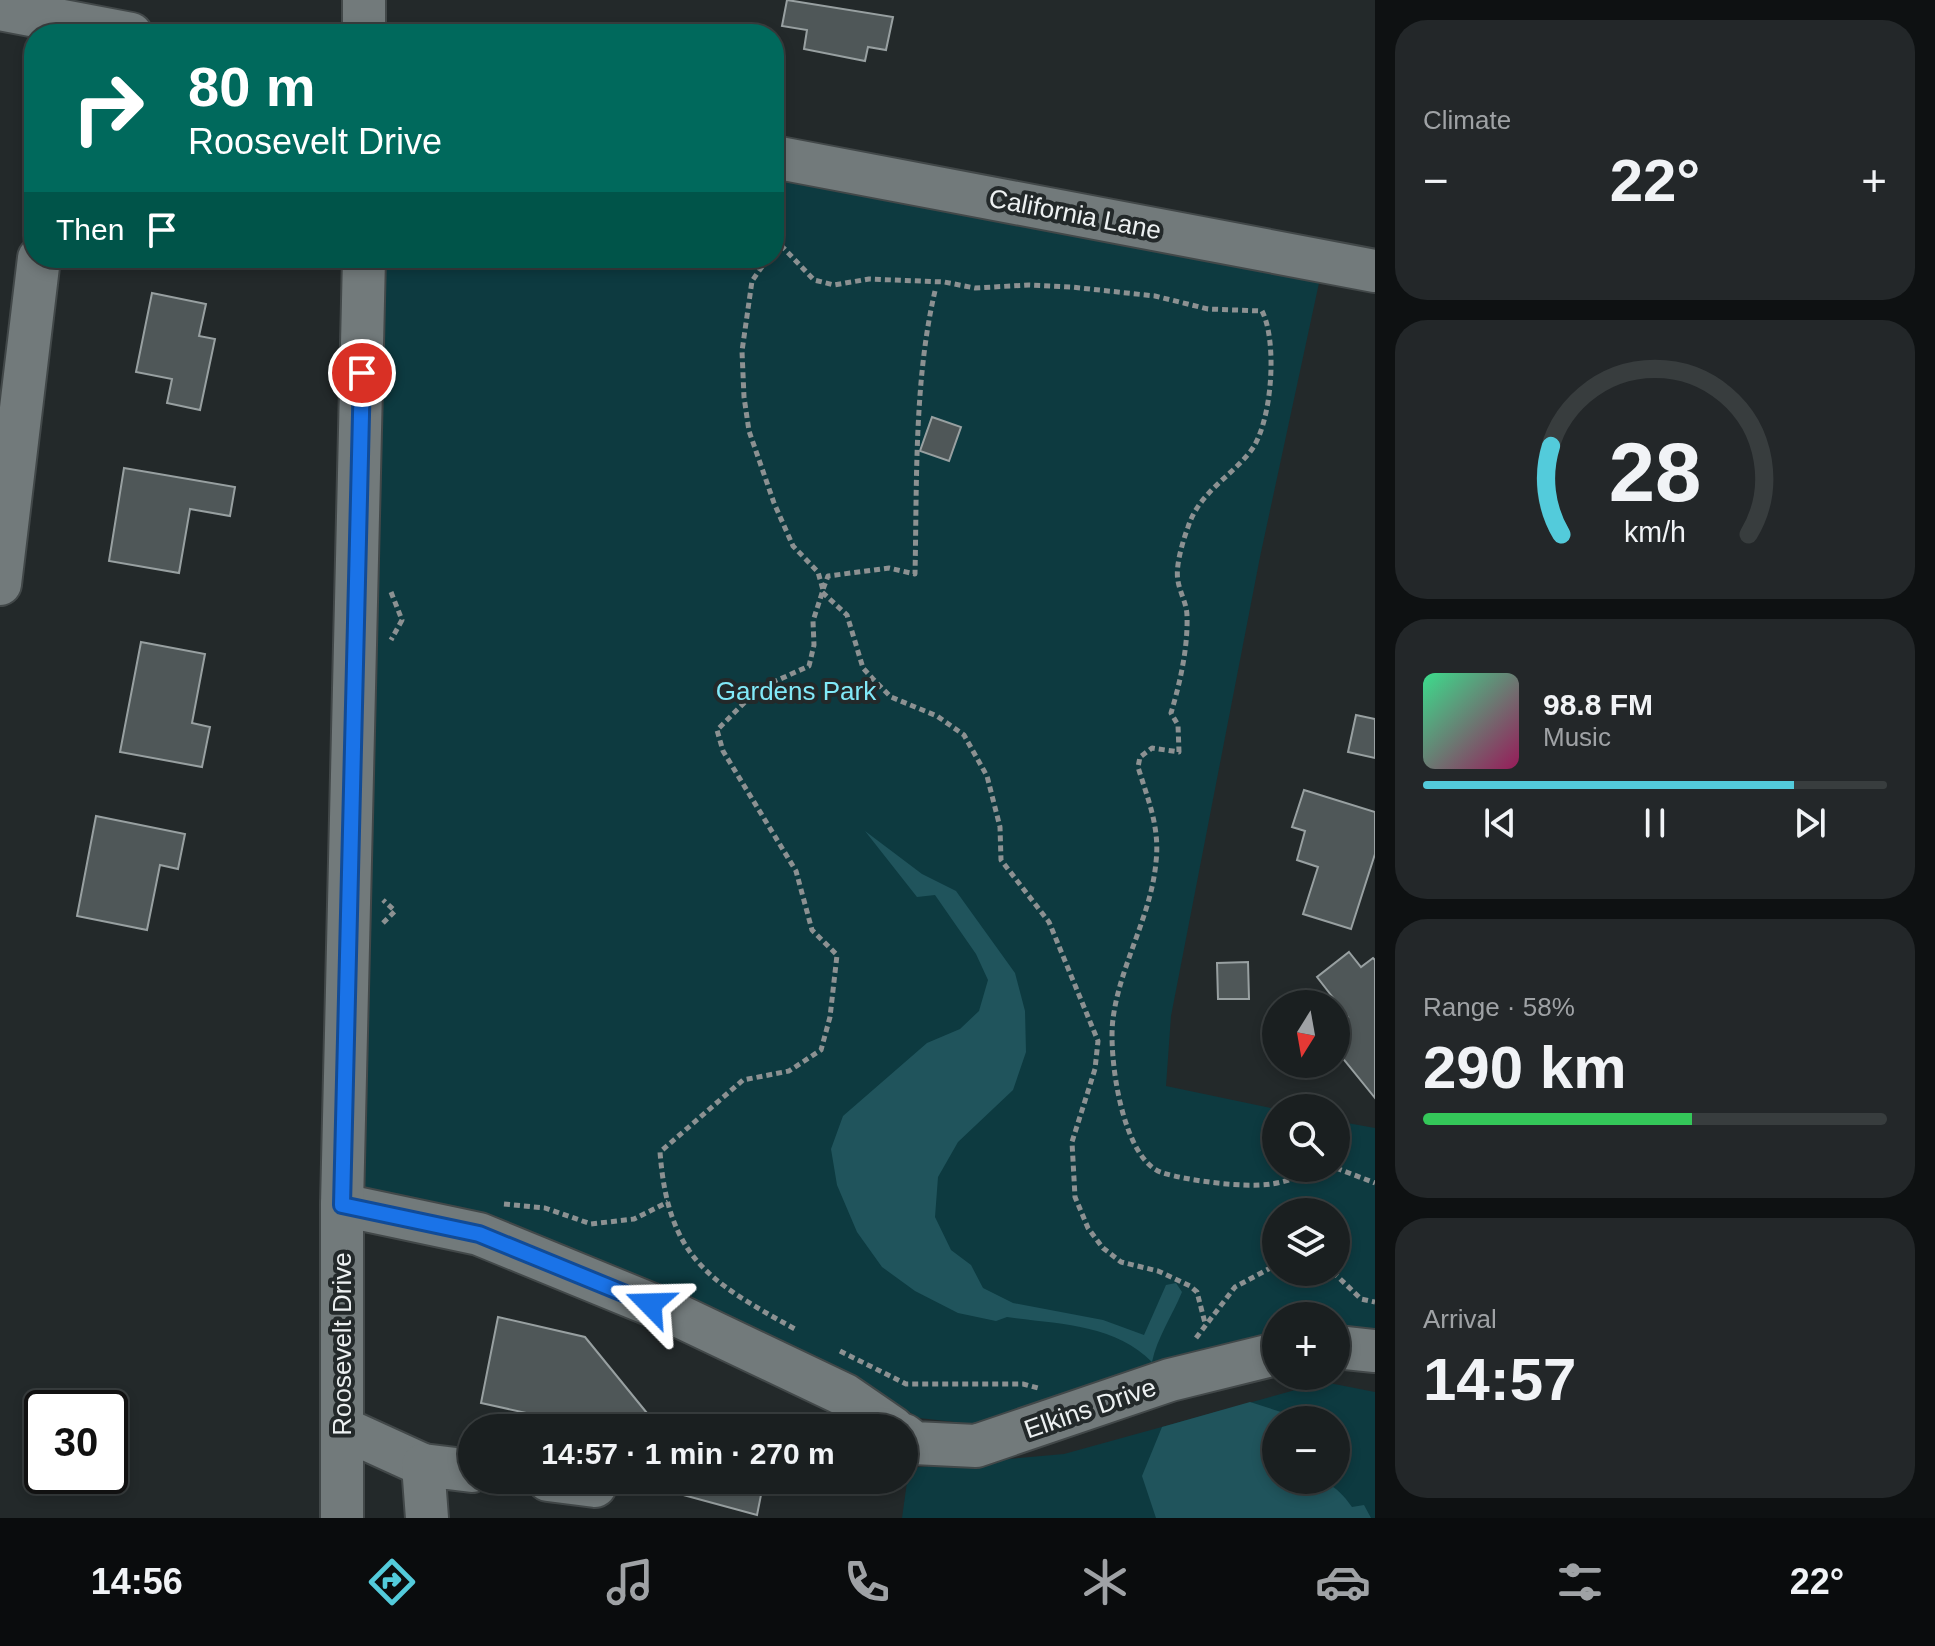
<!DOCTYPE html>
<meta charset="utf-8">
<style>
:root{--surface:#1a1f20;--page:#232729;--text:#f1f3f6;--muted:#9fa2a5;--line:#383d3e;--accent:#53cbdb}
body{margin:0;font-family:Arial,sans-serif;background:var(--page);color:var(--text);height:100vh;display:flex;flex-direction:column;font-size:30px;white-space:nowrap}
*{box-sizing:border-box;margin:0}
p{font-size:26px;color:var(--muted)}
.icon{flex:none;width:44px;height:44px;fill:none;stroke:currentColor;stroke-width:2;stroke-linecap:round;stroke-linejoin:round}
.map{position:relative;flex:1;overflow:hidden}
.drawer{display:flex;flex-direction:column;gap:20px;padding:20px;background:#0e1112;width:560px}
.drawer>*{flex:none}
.guide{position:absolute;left:24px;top:24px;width:760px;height:244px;border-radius:32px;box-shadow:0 4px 12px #0003,0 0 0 2px var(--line);background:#00695c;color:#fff;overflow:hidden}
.needle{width:52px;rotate:191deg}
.tools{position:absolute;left:1262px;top:990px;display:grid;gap:16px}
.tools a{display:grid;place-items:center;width:88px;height:88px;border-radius:50%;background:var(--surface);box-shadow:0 4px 12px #0003,0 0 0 2px var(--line);font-size:40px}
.speed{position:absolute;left:24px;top:1390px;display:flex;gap:16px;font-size:40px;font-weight:700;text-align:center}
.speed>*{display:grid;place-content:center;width:104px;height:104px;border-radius:50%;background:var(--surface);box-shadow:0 4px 12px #0003,0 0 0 2px var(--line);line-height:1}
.speed .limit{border:4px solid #111;border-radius:12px;background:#fff;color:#111}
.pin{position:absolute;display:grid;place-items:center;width:68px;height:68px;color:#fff;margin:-34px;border:4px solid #fff;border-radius:50%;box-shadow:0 2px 8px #0007}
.me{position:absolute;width:88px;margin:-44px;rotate:292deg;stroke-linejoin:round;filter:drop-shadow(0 0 6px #0008)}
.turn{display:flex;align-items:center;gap:28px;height:168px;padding:0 32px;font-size:36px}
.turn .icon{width:104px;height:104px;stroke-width:2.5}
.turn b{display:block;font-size:56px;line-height:68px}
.then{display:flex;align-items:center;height:76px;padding:0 32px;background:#0003;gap:16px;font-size:30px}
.big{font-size:60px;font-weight:700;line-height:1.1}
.drawer .widget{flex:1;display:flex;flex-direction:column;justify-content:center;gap:12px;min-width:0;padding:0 28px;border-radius:32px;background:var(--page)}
.drawer .dial{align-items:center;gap:0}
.dial svg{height:208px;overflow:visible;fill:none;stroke:var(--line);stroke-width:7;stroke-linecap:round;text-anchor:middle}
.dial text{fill:var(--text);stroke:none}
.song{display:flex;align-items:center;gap:24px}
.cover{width:96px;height:96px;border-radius:12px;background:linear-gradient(135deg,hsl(150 70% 55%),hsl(330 70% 35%))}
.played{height:8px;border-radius:4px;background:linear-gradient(90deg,var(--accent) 80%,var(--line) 80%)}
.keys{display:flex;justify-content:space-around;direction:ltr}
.heat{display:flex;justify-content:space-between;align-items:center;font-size:44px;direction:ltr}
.charge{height:12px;border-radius:6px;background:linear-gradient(90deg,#34c759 58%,var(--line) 0)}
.trip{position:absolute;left:458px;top:1414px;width:460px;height:80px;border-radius:40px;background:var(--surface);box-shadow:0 4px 12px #0003,0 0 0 2px var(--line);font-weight:700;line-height:80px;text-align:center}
.menu{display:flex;height:128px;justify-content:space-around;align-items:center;background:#0a0c0d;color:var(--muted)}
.menu .icon{width:56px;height:56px}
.menu .current{color:var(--accent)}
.menu b{font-size:36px;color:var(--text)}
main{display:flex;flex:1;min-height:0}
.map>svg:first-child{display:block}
.green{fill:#0d3a40;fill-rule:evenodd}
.water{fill:#20545c}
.building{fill:#4f5758;stroke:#98a0a1;stroke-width:2}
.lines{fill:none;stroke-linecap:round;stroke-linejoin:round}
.minor-casing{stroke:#424849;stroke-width:46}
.path{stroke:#8c9192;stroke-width:5;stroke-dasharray:6 4;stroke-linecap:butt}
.minor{stroke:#727a7b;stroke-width:42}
.route-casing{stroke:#114b97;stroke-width:20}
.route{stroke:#1a73e8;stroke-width:14}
.labels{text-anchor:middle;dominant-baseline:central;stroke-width:8;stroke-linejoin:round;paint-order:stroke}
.street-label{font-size:26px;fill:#edf1f2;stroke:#23292a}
.park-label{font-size:26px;fill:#81e9f8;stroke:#23292a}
</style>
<main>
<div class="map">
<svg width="1375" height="1518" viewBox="0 0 1375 1518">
<rect width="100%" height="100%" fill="#23292a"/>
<!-- green -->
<g class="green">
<path d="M774 166 1319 283 1260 557 1171 1016 1166 1086 1276 1109V1168H1336V1121L1375 1128V1346L1336 1342V1316H1276V1345L973 1424 919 1418 854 1378 353 1195 372 258H774ZM1276 1212H1336V1272H1276Z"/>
<path d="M1324 1382 1375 1392V1518H902L909 1468 1064 1454ZM1276 1420H1336V1480H1276Z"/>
</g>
<!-- water -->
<g class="water">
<path d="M865 831 922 874 956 891 1015 973 1025 1011 1026 1052 1013 1090 958 1142 938 1177 935 1217 951 1250 971 1265 983 1288 1013 1303 1103 1320 1144 1335 1166 1285 1176 1283 1182 1292C1172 1316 1157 1338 1152 1362 1115 1324 1058 1324 1007 1317L996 1321 958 1313 915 1291 882 1267 857 1232 837 1185 831 1149 843 1116 927 1043 960 1029 979 1011 988 980 976 954 935 895 917 897Z"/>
<path d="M1250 1402 1284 1413 1288 1420H1276V1480C1313 1480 1329 1474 1352 1507L1364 1505 1371 1518H1156L1142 1476 1162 1427Z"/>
</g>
<!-- building -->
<g class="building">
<path d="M787 0 893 17 886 50 868 47 865 61 804 49 807 30 782 26Z"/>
<path d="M152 293 206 304 199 336 215 339 200 410 167 403 172 379 136 372Z"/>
<path d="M932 417 961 427 949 461 920 451Z"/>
<path d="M124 468 235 487 230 516 190 509 179 573 109 561Z"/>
<path d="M141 642 205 654 192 723 210 727 202 767 120 752Z"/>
<path d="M1356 715 1375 719V758L1348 752Z"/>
<path d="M1304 790 1375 812V854L1351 929 1303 914 1318 867 1297 860 1305 831 1292 827Z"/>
<path d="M96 816 185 834 178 869 160 865 147 930 77 916Z"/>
<path d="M1349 952 1361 967 1373 958 1375 960V1098L1336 1050V1026L1348 1017 1317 977Z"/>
<path d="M1248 962 1249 999H1218L1217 963Z"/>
<path d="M498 1317 585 1337 651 1418 689 1428H539L529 1426 531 1414 481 1403Z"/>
<path d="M628 1480H764L757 1515Z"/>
</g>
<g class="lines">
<!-- minor casing -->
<g class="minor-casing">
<g id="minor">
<path d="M364 0V34"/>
<path d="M0 9 131 34"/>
<path d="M774 157 1375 271"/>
<path d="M0 584 39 258"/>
<path d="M342 1205 479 1234 679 1316 845 1395 893 1428"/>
<path d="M1336 1347 1375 1351"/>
<path d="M342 1428 423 1465"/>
<path d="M904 1435 914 1443 976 1446 1170 1380 1276 1354"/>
<path d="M548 1480 595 1486"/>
<path d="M342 1518V1205L364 258"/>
<path d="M427 1518 423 1465 472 1471"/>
</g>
</g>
<!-- path -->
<g class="path">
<path d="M774 238 814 280 834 285 869 279 944 282 975 288 1029 285 1071 287 1155 296 1208 309 1262 311C1278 342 1272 425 1250 452 1229 478 1199 493 1188 527 1183 541 1175 566 1178 581 1180 593 1187 604 1187 616 1188 648 1180 683 1171 713L1178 725 1179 752 1152 748 1140 757 1138 767C1148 800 1160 827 1156 862 1151 917 1120 964 1113 1019 1108 1055 1122 1161 1163 1173 1190 1181 1244 1188 1271 1184 1294 1181 1313 1169 1336 1168"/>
<path d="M768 258 752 281 742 351 744 397 749 431 774 503 793 546 818 572 823 590 813 621 814 645 809 666 758 689 717 730 723 751 796 871 812 930 837 955 830 1017 821 1050 789 1071 743 1080 660 1152C668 1257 708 1281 795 1329"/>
<path d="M935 291C914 380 917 483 915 574L889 568 828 576 822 592 847 615 863 668 873 679 891 697 937 716 964 735 987 776 1000 827 1001 860 1049 922 1098 1041 1095 1069 1072 1142 1075 1197 1088 1228 1103 1248 1121 1262 1158 1271 1190 1286 1197 1292 1205 1323"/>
<path d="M391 592 402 620 391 640"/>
<path d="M383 923 395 911 383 900"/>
<path d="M1336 1168 1375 1183"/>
<path d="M504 1204 545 1208 591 1224 634 1219 668 1202"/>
<path d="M1333 1272 1361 1299 1375 1302"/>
<path d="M1196 1338 1235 1287 1276 1265"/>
<path d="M840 1351 906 1384H1023L1038 1388"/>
</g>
<!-- minor -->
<use href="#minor" class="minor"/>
</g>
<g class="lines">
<!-- route casing -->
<g class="route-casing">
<path id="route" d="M362 373 342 1205 479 1234 650 1304"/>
</g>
<!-- route -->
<use href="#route" class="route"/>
</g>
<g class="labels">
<!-- street labels -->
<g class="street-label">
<text transform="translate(1075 214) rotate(11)">California Lane</text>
<text transform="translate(342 1344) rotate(-90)">Roosevelt Drive</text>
<text transform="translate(1090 1408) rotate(-19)">Elkins Drive</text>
</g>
<!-- park labels -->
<g class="park-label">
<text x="796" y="691">Gardens Park</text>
</g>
</g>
</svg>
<div class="tools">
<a><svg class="needle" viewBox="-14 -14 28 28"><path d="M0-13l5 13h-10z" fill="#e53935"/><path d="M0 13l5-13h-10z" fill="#9fa2a5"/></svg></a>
<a><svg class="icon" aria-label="search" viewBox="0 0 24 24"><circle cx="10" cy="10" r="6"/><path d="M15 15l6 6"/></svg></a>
<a><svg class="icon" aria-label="layers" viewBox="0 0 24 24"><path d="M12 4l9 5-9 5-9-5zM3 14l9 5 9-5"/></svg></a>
<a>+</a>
<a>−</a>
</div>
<div class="speed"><div class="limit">30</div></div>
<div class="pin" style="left:362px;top:373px;background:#d93025"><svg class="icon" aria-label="arrive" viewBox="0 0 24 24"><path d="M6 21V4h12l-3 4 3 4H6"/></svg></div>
<svg class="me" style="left:650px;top:1304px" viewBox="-20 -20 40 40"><path d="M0-17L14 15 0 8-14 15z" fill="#1a73e8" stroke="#fff" stroke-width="4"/></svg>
<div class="trip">14:57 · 1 min · 270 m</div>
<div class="guide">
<div class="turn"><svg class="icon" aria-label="right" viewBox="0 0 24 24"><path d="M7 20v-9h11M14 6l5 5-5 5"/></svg><div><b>80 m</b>Roosevelt Drive</div></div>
<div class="then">Then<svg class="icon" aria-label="arrive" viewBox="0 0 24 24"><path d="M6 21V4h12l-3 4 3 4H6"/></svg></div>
</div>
</div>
<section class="drawer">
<div class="widget"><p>Climate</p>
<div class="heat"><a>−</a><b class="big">22°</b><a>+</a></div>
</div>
<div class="widget dial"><svg viewBox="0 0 100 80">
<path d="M14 69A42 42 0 1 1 86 69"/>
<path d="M14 69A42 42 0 0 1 10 35" stroke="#53cbdb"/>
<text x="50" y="56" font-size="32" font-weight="700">28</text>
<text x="50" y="72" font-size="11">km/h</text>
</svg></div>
<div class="widget">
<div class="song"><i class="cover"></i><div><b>98.8 FM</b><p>Music</p></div></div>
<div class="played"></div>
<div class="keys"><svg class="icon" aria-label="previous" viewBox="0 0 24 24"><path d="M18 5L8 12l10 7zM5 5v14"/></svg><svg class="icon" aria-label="pause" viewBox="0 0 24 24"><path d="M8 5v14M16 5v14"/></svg><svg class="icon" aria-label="next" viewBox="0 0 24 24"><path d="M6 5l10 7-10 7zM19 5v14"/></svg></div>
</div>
<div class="widget"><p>Range · 58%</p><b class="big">290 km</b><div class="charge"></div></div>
<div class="widget"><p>Arrival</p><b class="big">14:57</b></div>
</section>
</main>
<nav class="menu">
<b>14:56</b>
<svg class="icon current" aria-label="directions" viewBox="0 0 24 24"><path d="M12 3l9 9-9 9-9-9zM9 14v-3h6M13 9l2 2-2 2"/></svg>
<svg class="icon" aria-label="music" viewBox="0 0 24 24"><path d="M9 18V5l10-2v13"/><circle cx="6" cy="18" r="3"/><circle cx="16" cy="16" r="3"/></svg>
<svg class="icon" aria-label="phone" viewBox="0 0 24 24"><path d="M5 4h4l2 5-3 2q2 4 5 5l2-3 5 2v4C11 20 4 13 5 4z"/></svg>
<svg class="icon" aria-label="climate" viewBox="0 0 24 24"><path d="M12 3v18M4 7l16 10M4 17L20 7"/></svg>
<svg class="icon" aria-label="car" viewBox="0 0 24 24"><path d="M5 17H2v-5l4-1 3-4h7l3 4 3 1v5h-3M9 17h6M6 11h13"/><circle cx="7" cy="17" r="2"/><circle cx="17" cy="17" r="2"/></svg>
<svg class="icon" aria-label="filters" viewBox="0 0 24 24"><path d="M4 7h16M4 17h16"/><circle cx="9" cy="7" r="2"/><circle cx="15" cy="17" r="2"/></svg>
<b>22°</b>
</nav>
